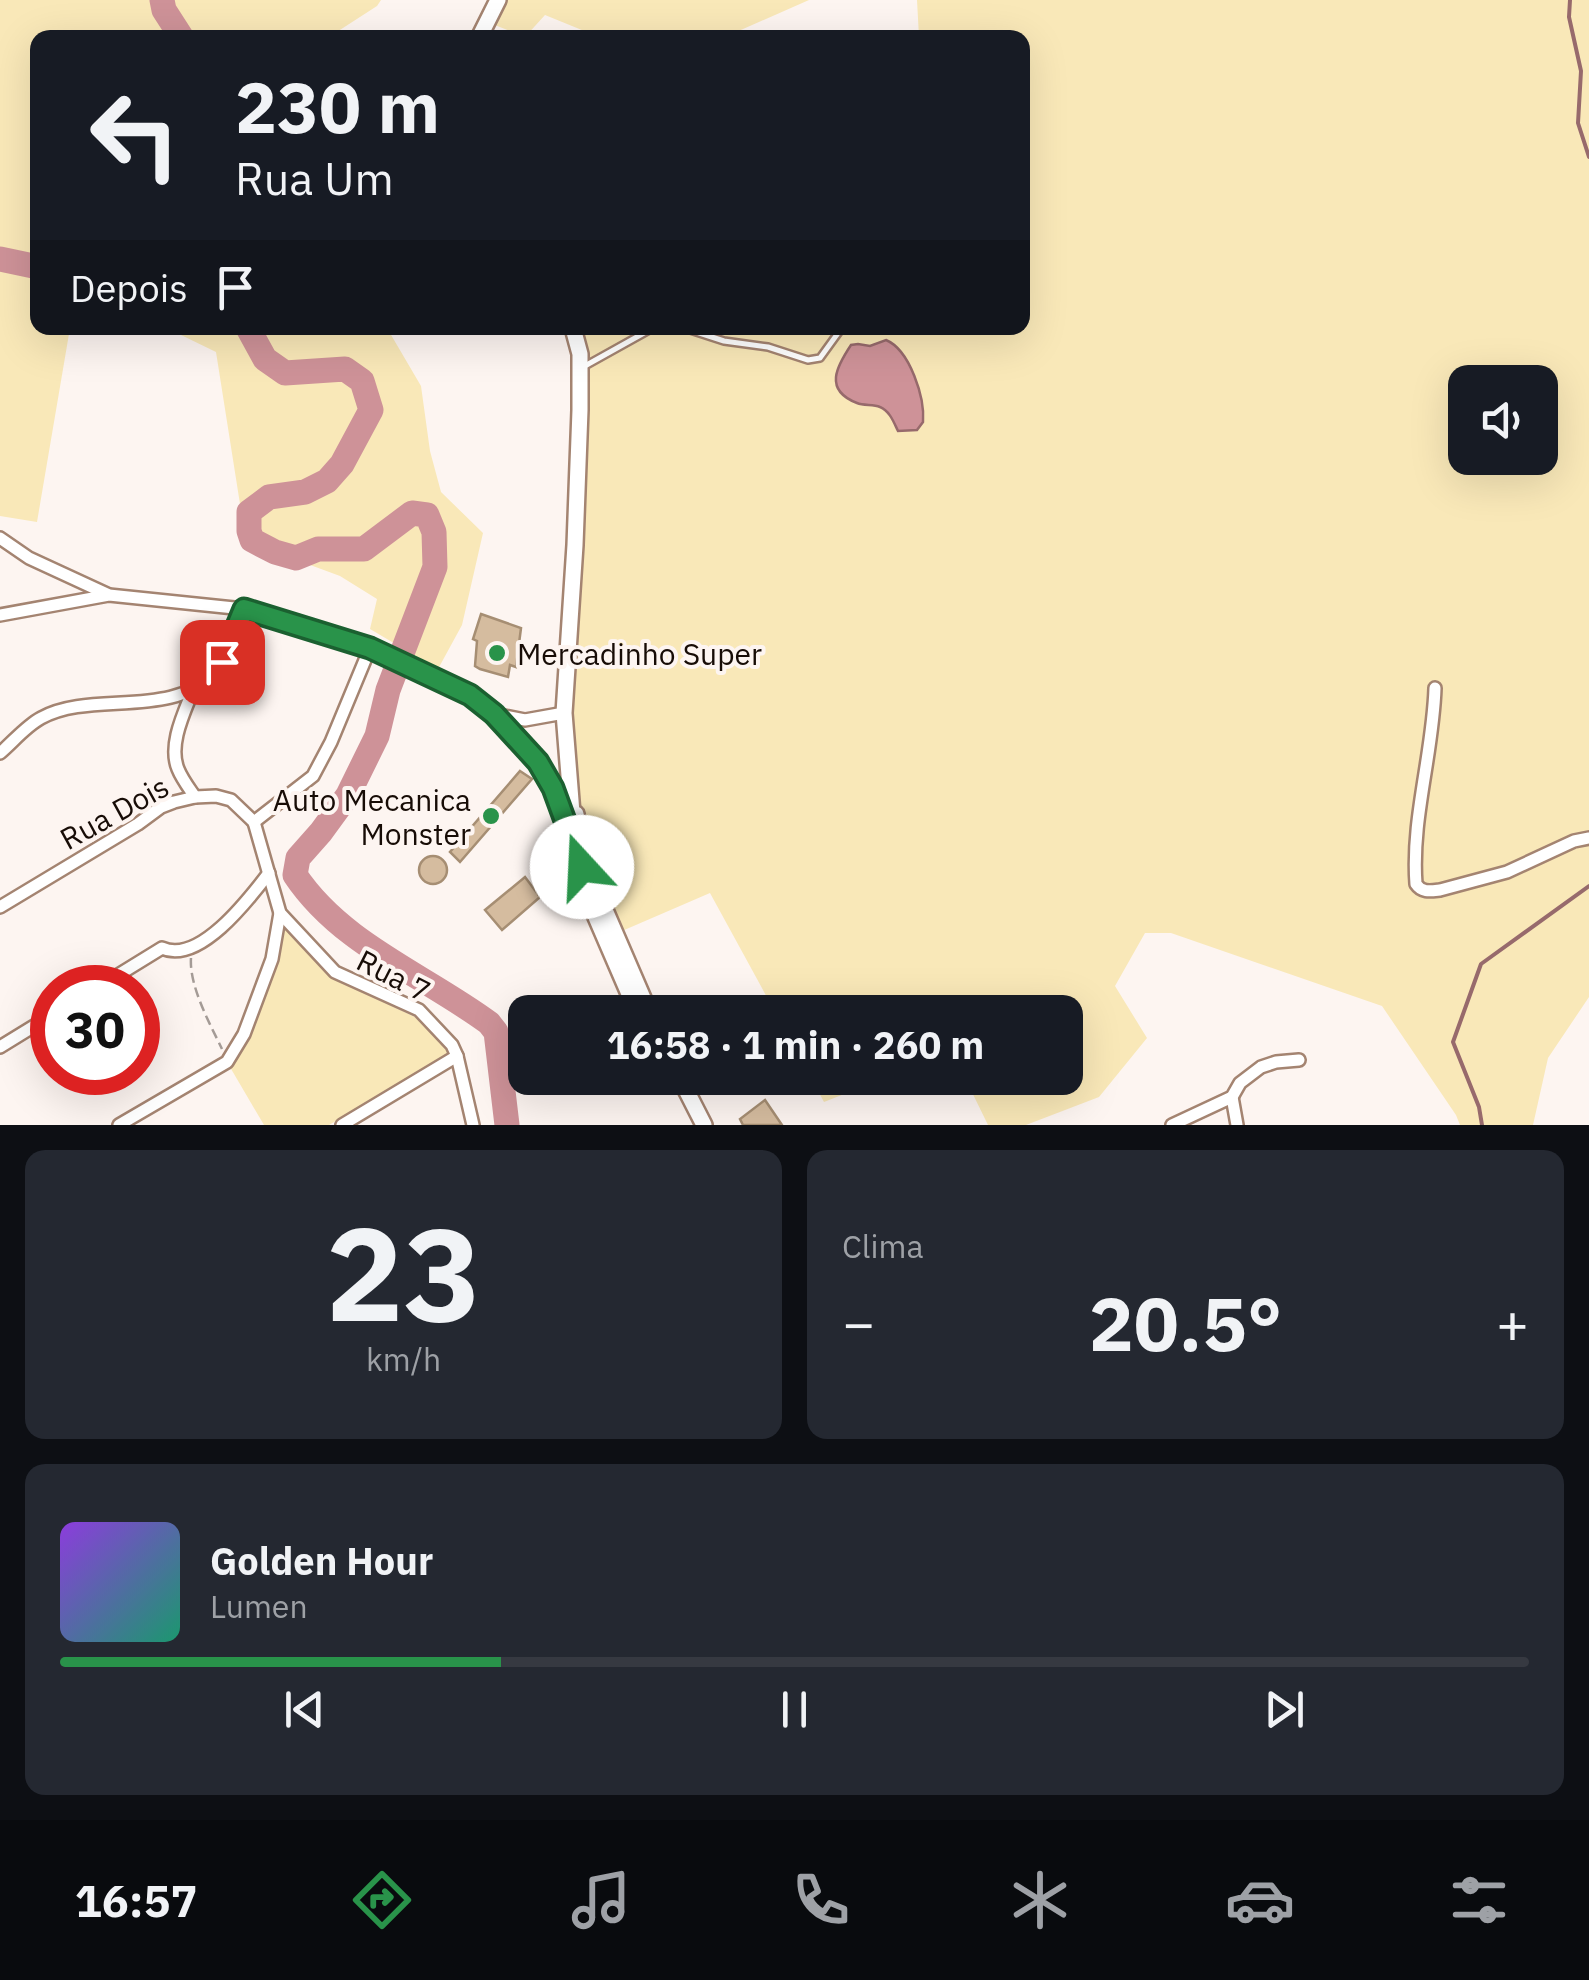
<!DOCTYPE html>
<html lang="pt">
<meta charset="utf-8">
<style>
:root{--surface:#171b24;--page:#242831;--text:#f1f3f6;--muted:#9ea1a6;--line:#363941;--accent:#29934a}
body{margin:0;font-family:"IBM Plex Sans",sans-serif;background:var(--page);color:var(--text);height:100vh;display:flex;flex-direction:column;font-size:38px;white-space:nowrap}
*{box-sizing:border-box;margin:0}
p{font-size:32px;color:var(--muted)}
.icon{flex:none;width:55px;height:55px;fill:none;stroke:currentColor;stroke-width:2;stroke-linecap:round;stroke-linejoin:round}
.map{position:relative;height:1125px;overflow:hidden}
.drawer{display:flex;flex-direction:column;gap:25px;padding:25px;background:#0d0f14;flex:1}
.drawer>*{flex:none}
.top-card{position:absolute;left:30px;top:30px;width:1000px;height:305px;border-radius:20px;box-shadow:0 10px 40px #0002;background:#171b24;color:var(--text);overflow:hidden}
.controls{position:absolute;left:1448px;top:365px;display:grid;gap:20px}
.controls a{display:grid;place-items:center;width:110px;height:110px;border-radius:20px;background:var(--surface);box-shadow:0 10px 40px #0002;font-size:50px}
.speed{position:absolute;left:30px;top:965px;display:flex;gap:20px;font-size:50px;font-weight:700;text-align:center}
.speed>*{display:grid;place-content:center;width:130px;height:130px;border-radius:50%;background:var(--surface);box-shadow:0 10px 40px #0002;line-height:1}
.speed .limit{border:15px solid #d22;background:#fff;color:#111}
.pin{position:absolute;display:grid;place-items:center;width:85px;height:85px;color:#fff;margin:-42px;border-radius:20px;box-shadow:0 5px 15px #0006}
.me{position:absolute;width:110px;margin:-55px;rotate:340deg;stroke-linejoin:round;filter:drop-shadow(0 0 8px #0008)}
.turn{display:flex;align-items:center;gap:35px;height:210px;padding:0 40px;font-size:45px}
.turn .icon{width:130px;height:130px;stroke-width:2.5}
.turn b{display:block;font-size:70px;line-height:85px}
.then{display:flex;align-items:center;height:95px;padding:0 40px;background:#0003;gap:20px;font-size:38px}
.big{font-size:75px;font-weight:800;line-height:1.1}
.drawer .widget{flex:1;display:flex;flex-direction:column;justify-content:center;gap:15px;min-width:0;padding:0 35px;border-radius:20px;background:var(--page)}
.drawer .dial{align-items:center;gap:0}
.dial b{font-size:130px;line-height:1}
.song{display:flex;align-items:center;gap:30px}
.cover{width:120px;height:120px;border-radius:15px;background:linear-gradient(135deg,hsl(270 70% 55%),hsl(160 70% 35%))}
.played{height:10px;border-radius:5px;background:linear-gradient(90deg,var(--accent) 30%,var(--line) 30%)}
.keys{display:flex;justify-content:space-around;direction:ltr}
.heat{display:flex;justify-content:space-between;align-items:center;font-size:55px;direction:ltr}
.drawer .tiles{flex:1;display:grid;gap:25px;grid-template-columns:1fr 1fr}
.widget:last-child{grid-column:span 2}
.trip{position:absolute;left:508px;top:995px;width:575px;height:100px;border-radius:20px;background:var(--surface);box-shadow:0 10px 40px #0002;font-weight:800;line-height:100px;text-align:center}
.dock{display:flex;height:160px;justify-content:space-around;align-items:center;background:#090b0e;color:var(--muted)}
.dock .icon{width:70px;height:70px}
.dock .on{color:var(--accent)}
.dock b{font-size:45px;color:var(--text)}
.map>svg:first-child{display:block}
.green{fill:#f9e8b8;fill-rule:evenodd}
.water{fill:#ce9298;stroke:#976a6c;stroke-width:2.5}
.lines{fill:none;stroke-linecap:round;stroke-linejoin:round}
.stream{stroke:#976a6c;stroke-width:4}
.river{stroke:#ce9298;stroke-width:25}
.building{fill:#d5bc9f;stroke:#a68e73;stroke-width:2.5}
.service-casing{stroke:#a48471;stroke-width:10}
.minor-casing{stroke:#a48471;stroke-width:16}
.secondary-casing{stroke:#a48471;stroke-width:20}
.path{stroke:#a49b96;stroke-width:2.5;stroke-dasharray:10 5;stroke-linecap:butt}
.service{stroke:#fff;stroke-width:5}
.minor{stroke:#fff;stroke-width:11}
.secondary{stroke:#fff;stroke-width:15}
.route-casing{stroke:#1b6030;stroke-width:25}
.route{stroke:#29934a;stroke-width:18}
.poi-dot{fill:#29934a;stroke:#fdf5f1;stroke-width:4}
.labels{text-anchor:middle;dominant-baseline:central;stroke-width:8;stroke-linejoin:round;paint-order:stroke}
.poi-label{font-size:30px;fill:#170c06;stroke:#fdf5f1;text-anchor:start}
.street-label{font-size:30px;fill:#170c06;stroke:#fdf5f1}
</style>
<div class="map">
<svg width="1589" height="1125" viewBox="0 0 1589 1125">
<rect width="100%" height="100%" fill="#fdf5f1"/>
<!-- green -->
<g class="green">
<path d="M0 0H381L377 6 329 37 38 38V328H70L37 522 0 516Z"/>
<path d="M498 0H809L725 37H599L545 15 525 37 487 22Z"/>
<path d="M917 0H1589V997L1548 1058 1533 1125H1460L1456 1115 1382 1006 1171 933H1145L1115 986 1147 1038 1099 1097 1026 1125H988L965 1078H1065V1012H775L710 893 615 934 582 867 564 713 579 328H1022V38L919 37ZM1465 382H1540V458H1465Z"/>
<path d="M98 328H387L421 386 430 451 441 492 483 533 462 625 438 669 370 629 377 599 340 576 275 552 249 531V512L240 504 216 352 181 335Z"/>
<path d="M279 920 332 977 417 1018 450 1054 329 1125H264L227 1062 244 1034Z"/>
<path d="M811 1078H885L824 1102Z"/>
</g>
<!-- water -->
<path class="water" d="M886 340C910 350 925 398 923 422L917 430 898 431C894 423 890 411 880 407 873 404 864 406 857 403 823 390 837 366 851 345L858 344 870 346Z"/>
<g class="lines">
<!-- stream -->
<g class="stream">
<path d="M1570 0 1569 17 1581 71 1578 123 1589 157"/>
<path d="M1482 1125 1479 1107 1453 1042 1481 964 1589 886"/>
</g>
<!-- river -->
<g class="river">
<path d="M162 0 164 10 182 38"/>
<path d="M0 259 38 267"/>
<path d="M248 328 265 359 285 373 345 369 362 381 371 410 342 464 327 481 305 492 269 497 249 512V531L252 540 275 552 296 558 318 549H364L412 513 427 515 434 532 435 567 388 690 377 736 348 795 321 832 298 858 295 875C341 944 424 975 489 1023L496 1032 507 1125"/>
</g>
</g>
<!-- building -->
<g class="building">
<path d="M481 614 521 628 516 667 510 665 508 677 480 669 475 666 477 641 473 639Z"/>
<path d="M520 771 532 779 460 862 450 852Z"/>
<circle cx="433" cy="870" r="14"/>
<path d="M525 877 540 897 502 930 485 910Z"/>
<path d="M765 1100 782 1125H743L740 1119Z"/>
</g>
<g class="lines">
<!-- service casing -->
<g class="service-casing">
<g id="service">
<path d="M684 328 724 341 768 347 808 360 820 358 841 329"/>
<path d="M583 367 653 328"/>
</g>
</g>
<!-- minor casing -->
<g class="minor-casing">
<g id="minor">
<path d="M0 538 29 558 107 594"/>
<path d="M0 615 109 595 244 609 389 655 470 695 494 714 537 762 553 788 576 850"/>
<path d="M1435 688C1433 754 1411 819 1416 884 1422 893 1431 891 1440 890L1507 872 1574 841 1589 838"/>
<path d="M193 690C184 713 168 745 178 769 182 779 189 788 195 797"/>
<path d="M494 714 525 720 564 713"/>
<path d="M0 753C13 742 26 726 41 718 92 690 171 720 216 672 228 659 237 627 244 609"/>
<path d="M254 822 280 913 335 972 419 1010 452 1045 457 1056 473 1125"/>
<path d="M254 822 313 776 331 742 370 648"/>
<path d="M0 907 138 824 161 807 174 802 195 797 216 796 231 800 254 822"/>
<path d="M97 988 162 948C199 965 249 899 269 873"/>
<path d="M0 1047 52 1015"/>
<path d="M1232 1097 1237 1125"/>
<path d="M119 1125 227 1062 244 1034 272 959 280 913"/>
<path d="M342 1125 457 1056"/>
<path d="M1172 1125 1232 1097 1240 1083 1261 1067 1276 1062 1299 1060"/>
</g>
</g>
<!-- secondary casing -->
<g class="secondary-casing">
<g id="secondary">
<path d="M479 38 498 0"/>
<path d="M573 328 580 354V410L575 545 564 713 572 813 577 824"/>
<path d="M576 814 586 894 633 1003 640 1012"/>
<path d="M591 884 602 903 649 1012"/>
<path d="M680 1078 704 1125"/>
</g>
</g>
<!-- path -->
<path class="path" d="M191 958C189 986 210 1024 222 1049"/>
<!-- service -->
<use href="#service" class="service"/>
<!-- minor -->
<use href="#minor" class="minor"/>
<!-- secondary -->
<use href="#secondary" class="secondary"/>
</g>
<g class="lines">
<!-- route casing -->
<g class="route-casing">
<path id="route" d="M222 662 244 609 370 648 470 695 494 714 538 762 553 788 582 867"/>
</g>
<!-- route -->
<use href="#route" class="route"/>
</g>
<!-- markers -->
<g class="poi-dot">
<circle cx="497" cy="653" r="10"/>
<circle cx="491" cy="816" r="10"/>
</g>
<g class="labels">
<!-- poi labels -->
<g class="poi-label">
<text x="517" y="653">Mercadinho Super</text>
<text x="471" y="799" text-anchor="end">Auto Mecanica<tspan x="471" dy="34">Monster</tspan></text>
</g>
<!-- street labels -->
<g class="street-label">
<text transform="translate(114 812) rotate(-29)">Rua Dois</text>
<text transform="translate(394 975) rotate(27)">Rua 7</text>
</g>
</g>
</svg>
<div class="controls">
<a><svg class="icon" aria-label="sound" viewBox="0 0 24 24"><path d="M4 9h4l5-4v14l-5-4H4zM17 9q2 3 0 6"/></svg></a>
</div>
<div class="speed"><div class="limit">30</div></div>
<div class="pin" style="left:222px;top:662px;background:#d93025"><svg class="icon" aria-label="arrive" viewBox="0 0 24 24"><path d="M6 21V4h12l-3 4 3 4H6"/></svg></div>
<svg class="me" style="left:582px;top:867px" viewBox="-20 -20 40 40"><circle r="19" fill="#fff"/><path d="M0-13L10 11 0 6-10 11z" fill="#29934a"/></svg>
<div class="trip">16:58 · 1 min · 260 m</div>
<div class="top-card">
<div class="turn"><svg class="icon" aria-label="left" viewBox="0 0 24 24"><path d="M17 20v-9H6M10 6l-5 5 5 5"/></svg><div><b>230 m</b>Rua Um</div></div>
<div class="then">Depois<svg class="icon" aria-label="arrive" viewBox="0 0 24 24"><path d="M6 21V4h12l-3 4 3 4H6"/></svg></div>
</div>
</div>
<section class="drawer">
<div class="tiles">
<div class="widget dial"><b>23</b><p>km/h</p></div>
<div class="widget"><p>Clima</p>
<div class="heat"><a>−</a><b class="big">20.5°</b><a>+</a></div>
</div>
<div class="widget">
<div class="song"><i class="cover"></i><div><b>Golden Hour</b><p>Lumen</p></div></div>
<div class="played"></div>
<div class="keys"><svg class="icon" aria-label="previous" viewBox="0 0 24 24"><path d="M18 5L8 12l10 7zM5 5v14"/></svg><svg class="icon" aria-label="pause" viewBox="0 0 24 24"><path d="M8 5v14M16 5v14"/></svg><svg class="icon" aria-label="next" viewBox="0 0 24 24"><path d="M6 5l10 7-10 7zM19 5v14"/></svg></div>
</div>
</div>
</section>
<nav class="dock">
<b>16:57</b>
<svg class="icon on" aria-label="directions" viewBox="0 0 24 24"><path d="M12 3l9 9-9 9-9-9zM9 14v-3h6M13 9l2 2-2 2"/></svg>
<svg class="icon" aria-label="music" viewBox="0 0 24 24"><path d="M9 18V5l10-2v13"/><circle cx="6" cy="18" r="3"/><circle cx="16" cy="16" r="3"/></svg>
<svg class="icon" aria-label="phone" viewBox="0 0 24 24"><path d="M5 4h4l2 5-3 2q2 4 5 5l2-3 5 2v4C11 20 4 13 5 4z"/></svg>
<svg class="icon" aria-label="climate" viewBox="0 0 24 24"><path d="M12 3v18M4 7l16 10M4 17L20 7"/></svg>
<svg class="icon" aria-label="car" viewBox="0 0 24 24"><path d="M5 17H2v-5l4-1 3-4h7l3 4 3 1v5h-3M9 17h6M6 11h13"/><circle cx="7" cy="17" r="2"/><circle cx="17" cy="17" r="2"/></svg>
<svg class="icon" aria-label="filters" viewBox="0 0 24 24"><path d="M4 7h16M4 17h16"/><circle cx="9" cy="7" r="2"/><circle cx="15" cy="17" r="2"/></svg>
</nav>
